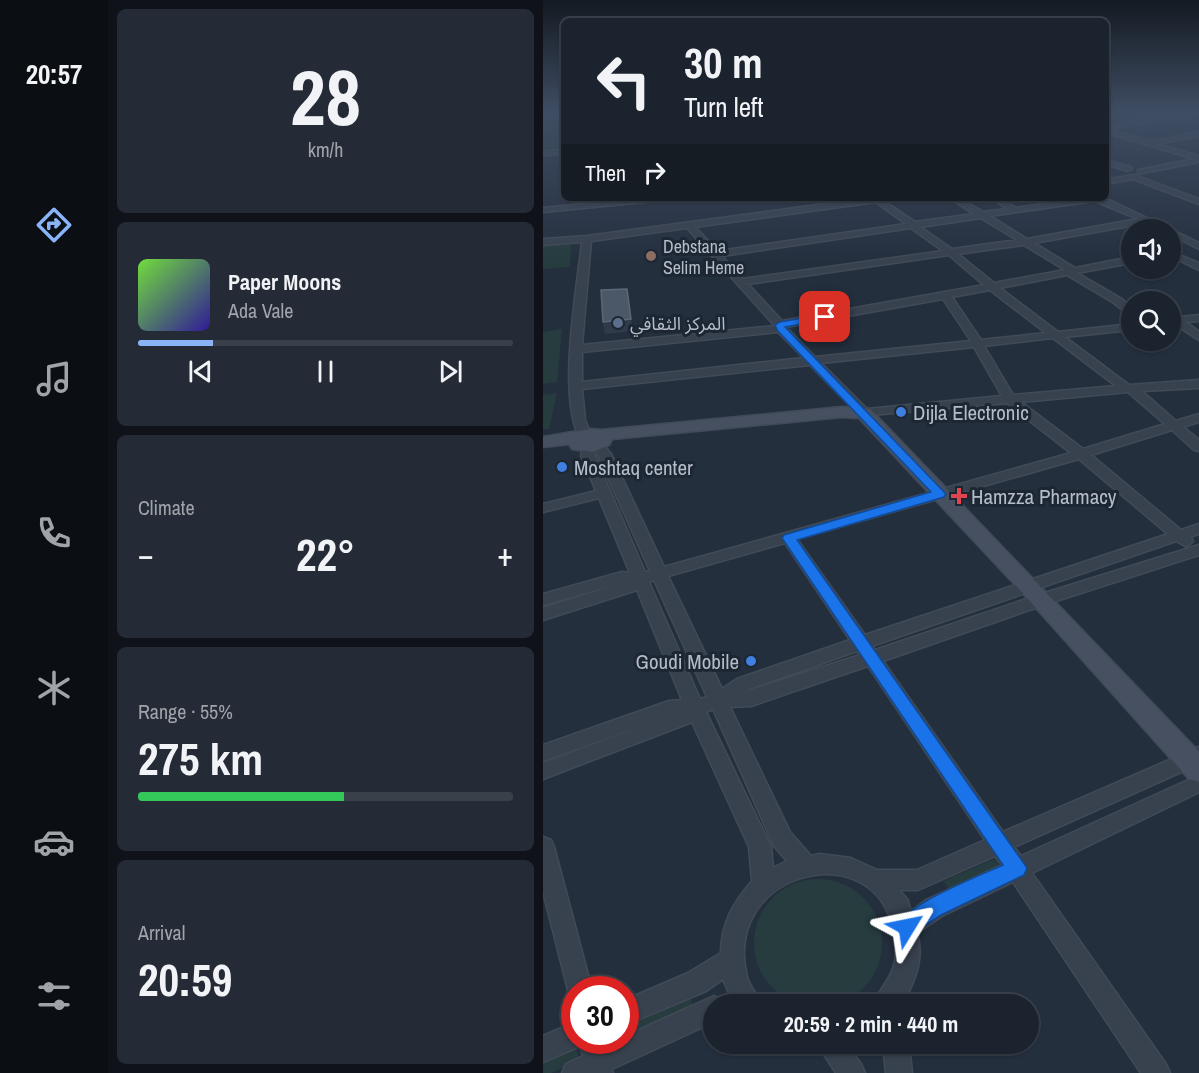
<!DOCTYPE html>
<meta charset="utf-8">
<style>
:root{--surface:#1b232e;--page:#242b36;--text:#f1f3f6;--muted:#a0a4aa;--line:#39404a;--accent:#8ab4f8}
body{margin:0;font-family:"Archivo Narrow","Noto Sans Arabic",sans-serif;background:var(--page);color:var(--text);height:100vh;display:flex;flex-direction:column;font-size:22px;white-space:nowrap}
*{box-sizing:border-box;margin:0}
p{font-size:20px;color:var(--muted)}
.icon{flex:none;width:33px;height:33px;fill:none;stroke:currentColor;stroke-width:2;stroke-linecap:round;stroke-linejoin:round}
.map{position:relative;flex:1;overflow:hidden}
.side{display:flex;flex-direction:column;gap:9px;padding:9px;background:#0f1319;width:435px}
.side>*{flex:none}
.banner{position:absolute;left:18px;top:18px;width:548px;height:183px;border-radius:9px;box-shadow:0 2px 4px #0004,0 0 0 2px var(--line);background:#1b232e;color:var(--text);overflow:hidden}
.controls{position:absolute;left:578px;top:219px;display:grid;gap:12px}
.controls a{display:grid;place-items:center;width:60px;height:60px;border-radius:50%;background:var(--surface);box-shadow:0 2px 4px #0004,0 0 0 2px var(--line);font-size:30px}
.speed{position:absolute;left:18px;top:976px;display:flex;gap:12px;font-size:30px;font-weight:700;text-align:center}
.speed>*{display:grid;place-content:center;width:78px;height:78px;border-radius:50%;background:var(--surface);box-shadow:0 2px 4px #0004,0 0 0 2px var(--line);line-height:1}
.speed .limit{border:9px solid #d22;background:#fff;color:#111}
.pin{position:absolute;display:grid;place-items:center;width:51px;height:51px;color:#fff;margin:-26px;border-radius:12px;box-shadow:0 3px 9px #0006}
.me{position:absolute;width:66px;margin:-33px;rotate:55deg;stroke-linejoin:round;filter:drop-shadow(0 0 4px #0008)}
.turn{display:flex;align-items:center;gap:21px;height:126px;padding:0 24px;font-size:27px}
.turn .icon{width:78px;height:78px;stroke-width:2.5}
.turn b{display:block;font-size:42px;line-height:51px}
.then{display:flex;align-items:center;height:57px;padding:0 24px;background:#0003;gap:12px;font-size:22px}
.big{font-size:45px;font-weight:700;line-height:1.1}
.side .widget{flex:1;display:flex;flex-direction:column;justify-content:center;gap:9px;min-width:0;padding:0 21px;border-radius:9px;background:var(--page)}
.side .dial{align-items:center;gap:0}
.dial b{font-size:78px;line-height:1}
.song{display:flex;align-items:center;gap:18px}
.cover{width:72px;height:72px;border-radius:9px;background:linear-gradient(135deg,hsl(100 70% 55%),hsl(250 70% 35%))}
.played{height:6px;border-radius:3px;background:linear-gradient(90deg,var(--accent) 20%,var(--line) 20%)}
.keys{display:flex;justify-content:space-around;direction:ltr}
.heat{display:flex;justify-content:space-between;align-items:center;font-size:33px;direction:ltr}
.charge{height:9px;border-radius:4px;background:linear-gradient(90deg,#34c759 55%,var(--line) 0)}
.trip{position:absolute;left:160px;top:994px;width:336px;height:60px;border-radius:30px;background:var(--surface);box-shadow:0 2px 4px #0004,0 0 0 2px var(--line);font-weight:700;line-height:60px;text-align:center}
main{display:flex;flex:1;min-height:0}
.tab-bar{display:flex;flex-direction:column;width:108px;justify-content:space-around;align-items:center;background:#0b0e12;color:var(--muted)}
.tab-bar .icon{width:42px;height:42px}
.tab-bar .current{color:var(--accent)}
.tab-bar b{font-size:27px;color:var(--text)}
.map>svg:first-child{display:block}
.green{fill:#263c3f}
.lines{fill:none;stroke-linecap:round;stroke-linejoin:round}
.minor-casing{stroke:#414a57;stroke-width:3}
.secondary-casing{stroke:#414a57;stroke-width:3}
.minor{fill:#38414e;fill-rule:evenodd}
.secondary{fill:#465061;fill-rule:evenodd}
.shaded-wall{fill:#2f3b4b}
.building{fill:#4b5868;stroke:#5c6777;stroke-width:1.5}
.route{fill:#1a73e8;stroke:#114b97;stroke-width:1.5}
.education-dot{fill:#8d6e63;stroke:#1d2633;stroke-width:2}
.service-dot{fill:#5c6f8a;stroke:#1d2633;stroke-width:2}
.shop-dot{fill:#3f7fe0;stroke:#1d2633;stroke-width:2}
.health-dot{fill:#e0444e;stroke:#1d2633;stroke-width:2}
.labels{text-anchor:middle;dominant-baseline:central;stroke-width:6;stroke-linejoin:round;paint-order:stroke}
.far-poi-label{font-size:18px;fill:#b4bcc9;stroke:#1d2633;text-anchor:start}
.poi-label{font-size:21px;fill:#b4bcc9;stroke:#1d2633;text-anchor:start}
</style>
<main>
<nav class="tab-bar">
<b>20:57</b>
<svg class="icon current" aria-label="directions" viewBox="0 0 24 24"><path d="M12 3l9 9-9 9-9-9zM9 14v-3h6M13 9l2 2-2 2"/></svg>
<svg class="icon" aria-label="music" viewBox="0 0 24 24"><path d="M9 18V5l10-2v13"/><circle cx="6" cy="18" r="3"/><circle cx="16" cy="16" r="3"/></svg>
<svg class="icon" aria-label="phone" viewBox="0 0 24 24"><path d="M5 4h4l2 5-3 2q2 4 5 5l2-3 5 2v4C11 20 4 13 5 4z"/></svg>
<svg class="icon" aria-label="climate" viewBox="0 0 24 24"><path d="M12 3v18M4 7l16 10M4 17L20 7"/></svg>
<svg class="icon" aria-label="car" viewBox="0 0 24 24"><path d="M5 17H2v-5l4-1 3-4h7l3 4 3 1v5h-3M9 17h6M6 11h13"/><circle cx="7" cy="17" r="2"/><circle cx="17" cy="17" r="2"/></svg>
<svg class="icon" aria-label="filters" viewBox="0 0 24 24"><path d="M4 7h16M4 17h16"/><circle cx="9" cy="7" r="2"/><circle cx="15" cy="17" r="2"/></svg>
</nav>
<section class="side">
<div class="widget dial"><b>28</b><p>km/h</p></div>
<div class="widget">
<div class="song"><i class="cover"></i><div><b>Paper Moons</b><p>Ada Vale</p></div></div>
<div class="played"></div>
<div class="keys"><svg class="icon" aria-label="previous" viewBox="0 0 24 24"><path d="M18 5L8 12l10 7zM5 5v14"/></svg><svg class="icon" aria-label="pause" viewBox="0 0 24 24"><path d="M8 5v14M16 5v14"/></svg><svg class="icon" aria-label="next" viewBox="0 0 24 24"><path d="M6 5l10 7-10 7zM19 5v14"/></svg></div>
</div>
<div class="widget"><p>Climate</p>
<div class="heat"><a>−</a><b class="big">22°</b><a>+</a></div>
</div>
<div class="widget"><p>Range · 55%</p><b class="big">275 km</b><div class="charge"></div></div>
<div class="widget"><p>Arrival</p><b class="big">20:59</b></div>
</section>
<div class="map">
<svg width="656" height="1073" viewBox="0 0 656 1073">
<rect width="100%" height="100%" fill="#242f3e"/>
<!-- green -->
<g class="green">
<path d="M0 112H21V149L0 150V139L4 136 0 135Z"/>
<path d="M24 244 28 246 27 267 0 269V246Z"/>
<path d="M19 329 14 382 0 384V332Z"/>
<path d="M14 393 6 429H0V395Z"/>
<path d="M451 859 457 867 406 890 401 881Z"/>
<circle cx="275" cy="943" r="64"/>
<path d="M146 996 151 1007 83 1039 82 1025Z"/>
<path d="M33 1046 36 1060 8 1073H0V1061Z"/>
</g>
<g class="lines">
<!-- minor casing -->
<g class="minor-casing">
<g id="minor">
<path d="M648 112H656V114L567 129 609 142 656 132V136L614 144 656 156V162L595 174V170L651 159 562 132 564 126Z"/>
<path d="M21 150V154L0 155V151Z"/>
<path d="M562 160 588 167 589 169 585 171 562 164Z"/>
<path d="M591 175 656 199V204L590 179 562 184V180Z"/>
<path d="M98 198H126L122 200 0 212V208Z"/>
<path d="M326 198H347L341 201 372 222 431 214 407 198H416L440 212 464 209 448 198H457L473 208 540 198H562L656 243V249L627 234V230H617L603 223 491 243 532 268 588 257V263L534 273 579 299 588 308V317L571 303 524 275 457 288 515 332 588 324V330L522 337 586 385 656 380V388L599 391 633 421 656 414V422L640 427 656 440V451L651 450 629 430 548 455 638 530 656 524V534L647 537 650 541 647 544 642 546 633 541 329 646 332 650 492 596 656 545V555L504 604 340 661 460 832 656 747V764L471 847 478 856 656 775V792L489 873 623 1064 627 1073H598L470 882 399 916 374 933C381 957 373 979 361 1001L358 1005H330C336 989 349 979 352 961 354 948 352 937 349 925 327 835 178 872 204 977 207 988 215 995 219 1005H191L180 979 163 991 82 1025V1000L145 973 178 953C178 924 190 903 209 881L206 847 149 722 0 779V763L134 713 0 761V745L126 701 139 700 94 590 0 620V608L82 582 0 605V594L79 572 87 573 56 498 0 512V504L53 491 38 456 41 445 59 443 68 454 121 567 528 453 464 403 317 416 267 365 39 389 42 420 48 435 47 438H37C14 397 34 289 39 242L0 245V239L44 236ZM552 201 595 219 484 239 447 216ZM333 202 363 224 175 251 152 227ZM438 218 474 240 409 249 377 227ZM144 228 232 326 39 345 48 241ZM368 228 400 251 200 279 179 256ZM481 245 522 270 451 283 415 254ZM406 255 441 285 239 321 205 284ZM447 290 503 333 438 340 409 297ZM400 299 428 341 272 357 243 327ZM235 332 261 358 39 382V352ZM510 338 573 386 470 395 441 346ZM431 347 459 396 324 409 278 363ZM585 392 622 424 540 449 478 402ZM52 452 55 455 107 571 102 572 52 456ZM536 459 625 534 322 635 254 539ZM242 543 307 640 194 679 179 689 125 576ZM111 580 164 697 157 699 106 582ZM314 651 317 655 201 692 206 689ZM325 666 442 840 374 870H334L308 858 277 854 268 856 247 832 187 707 208 706ZM170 709 231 846 244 861 230 868 228 847 163 712ZM452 856 459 865 383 900 368 911 364 899 356 890H375Z"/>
<path d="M627 251 656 263V270L627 256Z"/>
<path d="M656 315V321L643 322 656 332V340L631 324H627V318Z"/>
<path d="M0 837 8 840 11 847 49 990H32V1000L28 999 25 990 0 891Z"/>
<path d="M171 996 180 1000 182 1005H171V1022L69 1069 70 1073H19L23 1064 40 1056 37 1046 0 1062V1036L32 1022V1041H62L63 1045 72 1041H82V1036Z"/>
<path d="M274 1044H303L318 1064 322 1073H293Z"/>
<path d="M340 1044H366L369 1073H343Z"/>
</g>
</g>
<!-- secondary casing -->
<g class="secondary-casing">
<path id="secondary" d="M299 407 327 409 656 752V782L646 779 477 590 316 418 299 417 69 439 66 445 50 452 29 449 26 444 0 447V437L47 429 58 430Z"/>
</g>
<!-- minor -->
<use href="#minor" class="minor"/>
<!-- secondary -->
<use href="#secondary" class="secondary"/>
</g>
<!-- shaded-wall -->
<path class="shaded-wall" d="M84 289 90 331 62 334 60 322Z"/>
<!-- building -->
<path class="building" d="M84 289 88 319 60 322 58 290Z"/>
<!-- sky -->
<linearGradient id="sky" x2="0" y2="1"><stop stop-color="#141a22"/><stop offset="0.43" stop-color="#3f4d63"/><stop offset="1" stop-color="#3f4d63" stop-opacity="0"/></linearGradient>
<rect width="656" height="262" fill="url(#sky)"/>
<!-- route -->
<path class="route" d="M282 314 286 315V319L242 327 403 494 401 497 254 540 484 868 481 875 398 915 364 937 357 934 353 927C363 904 436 876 460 865L239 538 241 535 388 492 235 331 232 325 237 322Z"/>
<!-- markers -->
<circle class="education-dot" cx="108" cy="256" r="6"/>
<circle class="service-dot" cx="75" cy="323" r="6"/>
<g class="shop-dot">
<circle cx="358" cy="412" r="6"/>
<circle cx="19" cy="467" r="6"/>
<circle cx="208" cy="661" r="6"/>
</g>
<path class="health-dot" d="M413 487h6v6h6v6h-6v6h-6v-6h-6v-6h6z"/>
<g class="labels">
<!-- far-poi labels -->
<g class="far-poi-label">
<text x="120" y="246">Debstana<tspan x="120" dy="21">Selim Heme</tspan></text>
<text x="87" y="323">المركز الثقافي</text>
</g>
<!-- poi labels -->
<g class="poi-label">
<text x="370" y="412">Dijla Electronic</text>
<text x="31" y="467">Moshtaq center</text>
<text x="428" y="496">Hamzza Pharmacy</text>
<text x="196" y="661" text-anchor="end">Goudi Mobile</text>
</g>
</g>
</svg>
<div class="controls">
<a><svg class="icon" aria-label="sound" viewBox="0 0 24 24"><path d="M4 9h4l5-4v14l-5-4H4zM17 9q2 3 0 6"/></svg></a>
<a><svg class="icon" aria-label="search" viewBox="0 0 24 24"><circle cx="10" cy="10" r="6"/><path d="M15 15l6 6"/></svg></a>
</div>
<div class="speed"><div class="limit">30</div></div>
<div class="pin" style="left:282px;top:317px;background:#d93025"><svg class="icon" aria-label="arrive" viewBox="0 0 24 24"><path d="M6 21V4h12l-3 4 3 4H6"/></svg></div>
<svg class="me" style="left:364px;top:927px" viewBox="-20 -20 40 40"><path d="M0-17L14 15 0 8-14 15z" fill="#1a73e8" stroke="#fff" stroke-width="4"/></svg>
<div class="trip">20:59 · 2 min · 440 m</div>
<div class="banner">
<div class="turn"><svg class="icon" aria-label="left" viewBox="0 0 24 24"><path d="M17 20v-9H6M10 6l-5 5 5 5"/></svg><div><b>30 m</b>Turn left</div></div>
<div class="then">Then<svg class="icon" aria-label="right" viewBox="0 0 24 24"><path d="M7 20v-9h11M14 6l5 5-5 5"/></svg></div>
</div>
</div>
</main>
